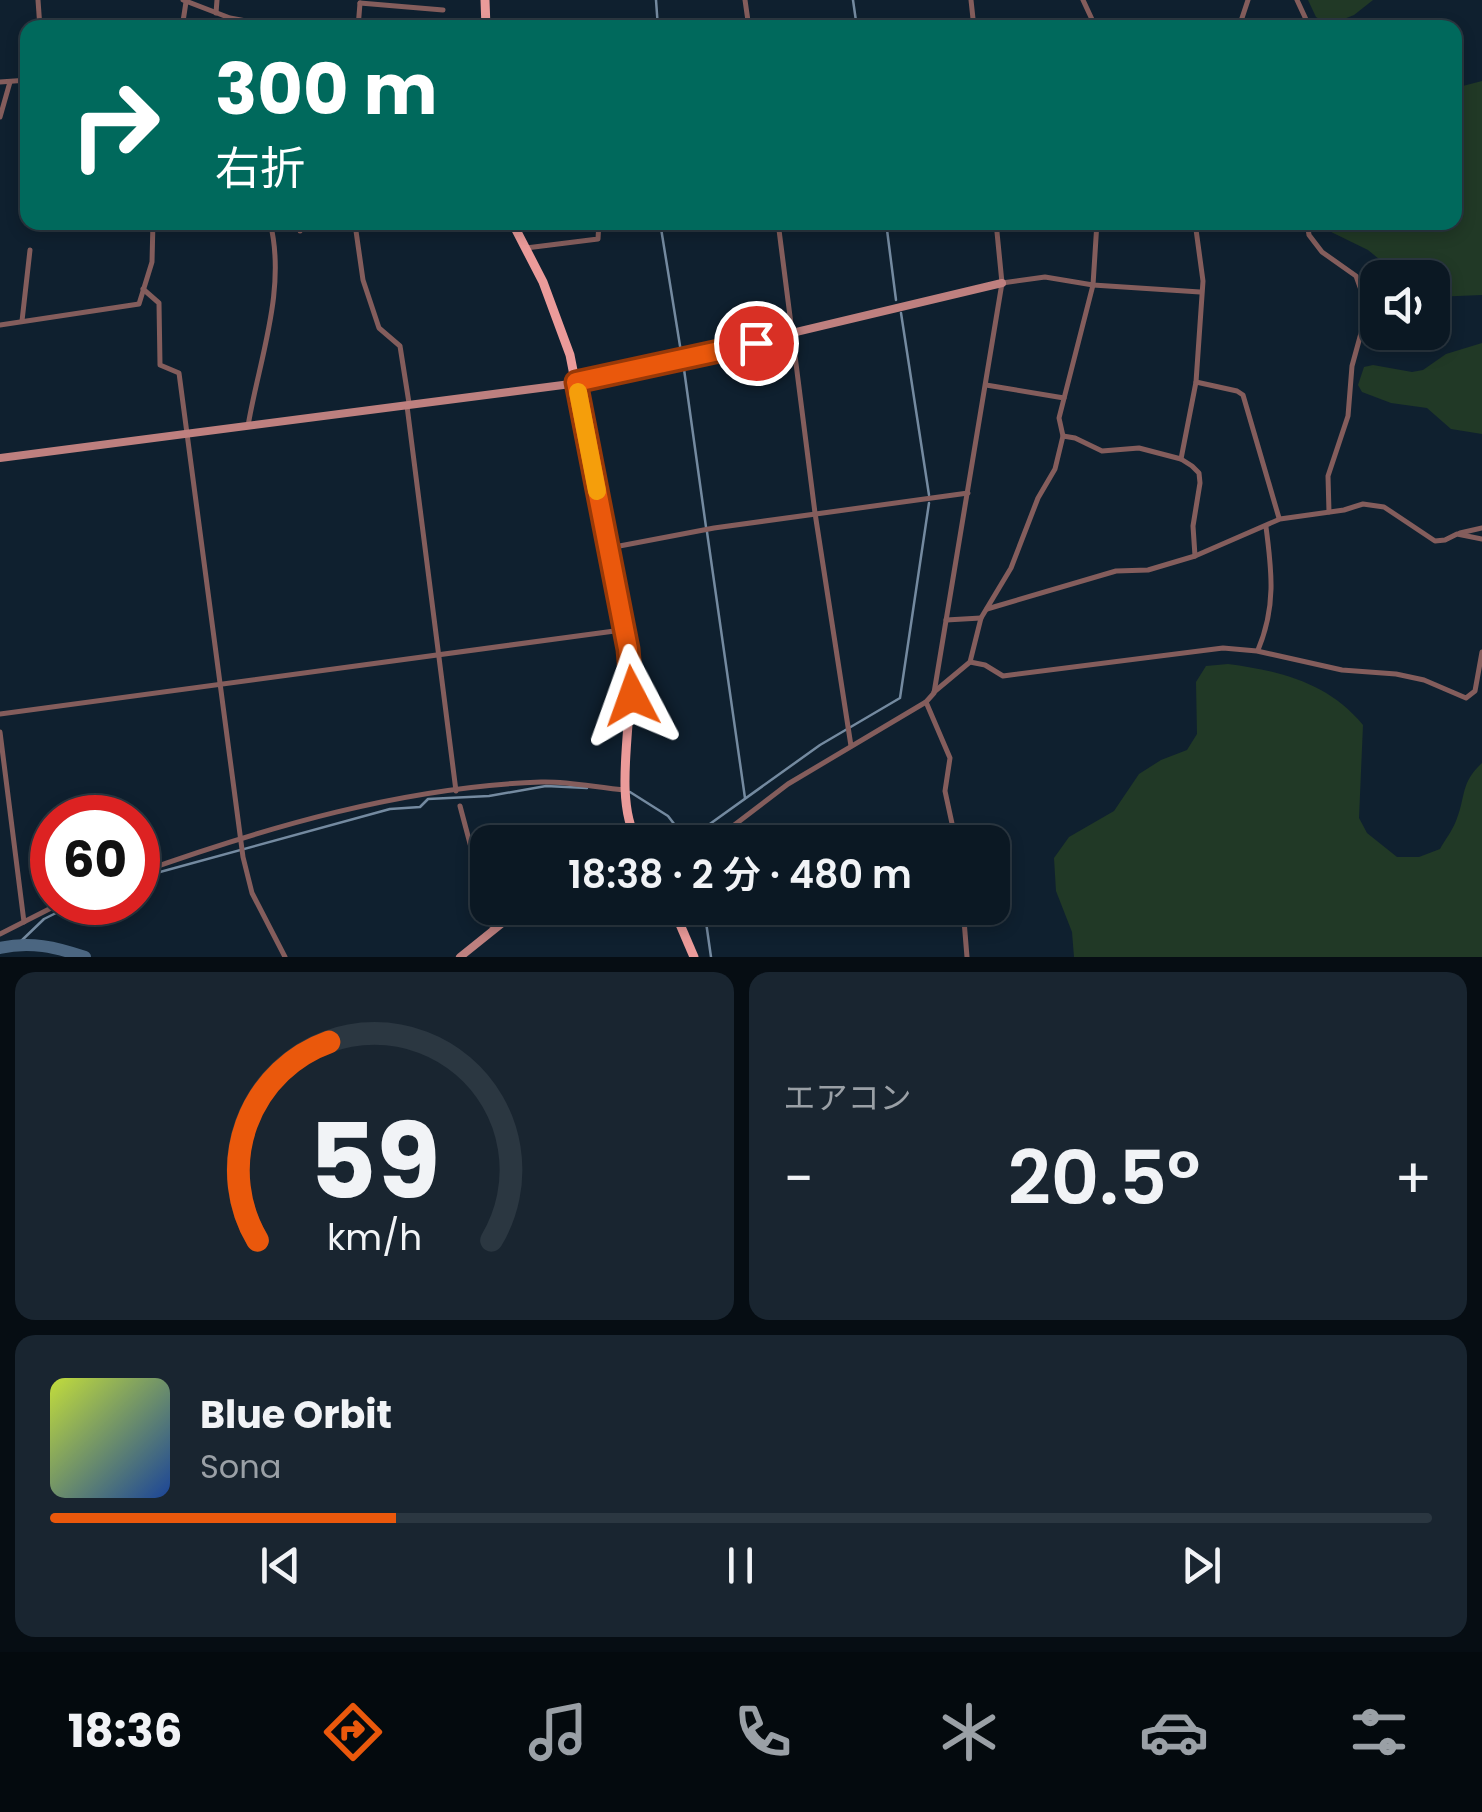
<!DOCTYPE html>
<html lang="ja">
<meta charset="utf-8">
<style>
:root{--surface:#0b1823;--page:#192530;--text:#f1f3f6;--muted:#9aa0a6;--line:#2b3741;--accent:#ea580c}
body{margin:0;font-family:Poppins,"Noto Sans JP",sans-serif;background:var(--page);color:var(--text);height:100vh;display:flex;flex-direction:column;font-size:38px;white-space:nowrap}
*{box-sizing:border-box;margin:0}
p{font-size:32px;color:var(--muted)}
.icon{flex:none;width:55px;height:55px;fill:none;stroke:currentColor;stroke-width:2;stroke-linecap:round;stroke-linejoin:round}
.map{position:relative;height:957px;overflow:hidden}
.drawer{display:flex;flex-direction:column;gap:15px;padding:15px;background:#060d13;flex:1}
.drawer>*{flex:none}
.banner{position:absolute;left:20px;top:20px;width:1442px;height:210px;border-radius:20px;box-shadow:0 5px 15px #0003,0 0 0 2px var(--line);background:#00695c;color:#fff;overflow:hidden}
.tools{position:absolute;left:1360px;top:260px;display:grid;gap:20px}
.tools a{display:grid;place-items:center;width:90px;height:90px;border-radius:20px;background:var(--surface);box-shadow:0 5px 15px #0003,0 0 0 2px var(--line);font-size:50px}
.speed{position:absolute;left:30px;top:795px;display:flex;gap:20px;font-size:50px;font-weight:700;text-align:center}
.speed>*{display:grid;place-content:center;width:130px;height:130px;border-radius:50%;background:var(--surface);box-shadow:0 5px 15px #0003,0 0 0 2px var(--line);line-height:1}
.speed .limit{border:15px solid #d22;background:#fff;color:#111}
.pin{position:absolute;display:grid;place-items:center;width:85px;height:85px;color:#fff;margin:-42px;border:5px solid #fff;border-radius:50%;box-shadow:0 2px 10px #0007}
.me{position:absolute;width:110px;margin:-55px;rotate:356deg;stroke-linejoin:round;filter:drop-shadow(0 0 8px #0008)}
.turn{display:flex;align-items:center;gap:35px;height:210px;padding:0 30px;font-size:45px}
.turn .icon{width:130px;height:130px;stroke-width:2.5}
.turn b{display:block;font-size:70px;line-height:85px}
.big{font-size:75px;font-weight:600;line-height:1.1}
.drawer .card{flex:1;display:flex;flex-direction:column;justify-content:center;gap:15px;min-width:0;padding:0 35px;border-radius:20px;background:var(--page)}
.drawer .dial{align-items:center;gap:0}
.dial svg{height:260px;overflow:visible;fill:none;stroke:var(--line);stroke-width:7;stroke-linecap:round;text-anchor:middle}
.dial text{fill:var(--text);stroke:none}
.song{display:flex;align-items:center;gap:30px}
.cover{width:120px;height:120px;border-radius:15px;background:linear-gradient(135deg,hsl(70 70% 55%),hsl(220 70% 35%))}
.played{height:10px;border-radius:5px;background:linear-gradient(90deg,var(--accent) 25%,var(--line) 25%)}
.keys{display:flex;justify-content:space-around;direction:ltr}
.heat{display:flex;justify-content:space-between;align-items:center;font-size:55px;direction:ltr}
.drawer .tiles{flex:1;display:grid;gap:15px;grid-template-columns:1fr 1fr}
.card:last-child{grid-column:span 2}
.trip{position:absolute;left:470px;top:825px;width:540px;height:100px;border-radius:20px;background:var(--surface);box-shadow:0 5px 15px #0003,0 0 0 2px var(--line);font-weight:600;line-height:100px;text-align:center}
.tabs{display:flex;height:160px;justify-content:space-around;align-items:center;background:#040a0e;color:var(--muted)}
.tabs .icon{width:70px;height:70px}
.tabs .active{color:var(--accent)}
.tabs b{font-size:45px;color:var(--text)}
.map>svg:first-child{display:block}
.green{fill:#213926}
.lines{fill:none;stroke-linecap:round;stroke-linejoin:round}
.stream{stroke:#748aa0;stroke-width:2.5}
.river{stroke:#4b6681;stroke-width:12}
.street{stroke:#845d5c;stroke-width:5}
.secondary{stroke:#be807f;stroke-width:8}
.primary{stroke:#eb9b9a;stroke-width:9}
.route-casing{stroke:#983908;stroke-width:25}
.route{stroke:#ea580c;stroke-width:18}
.slow{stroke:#f59e0b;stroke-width:18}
</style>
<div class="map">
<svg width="1482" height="957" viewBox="0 0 1482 957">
<rect width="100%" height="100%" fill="#0f202f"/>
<!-- green -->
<g class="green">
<path d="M1308 0H1373L1354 15 1329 25 1316 17Z"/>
<path d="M1482 81V295L1433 297 1432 278 1401 277 1368 250 1325 229 1320 223 1455 222V88Z"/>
<path d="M1482 343V434L1451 429 1427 408 1391 403 1362 392 1358 385 1364 367 1373 365 1412 372 1423 370 1446 354Z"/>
<path d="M1228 664C1281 671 1328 683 1363 725L1359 818 1367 833 1397 857H1419L1440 849C1445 840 1452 831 1456 821 1466 797 1460 783 1482 763V957H1074L1072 932 1056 891 1054 858 1069 837 1114 811 1139 774 1161 760 1187 750 1197 734 1196 682 1206 666Z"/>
</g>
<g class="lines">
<!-- stream -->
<g class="stream">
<path d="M656 0 658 28"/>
<path d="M853 0 857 28"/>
<path d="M660 222 681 352"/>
<path d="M886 222 896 300"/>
<path d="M901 313 929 495"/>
<path d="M683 362 706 527"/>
<path d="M707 532 745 798"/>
<path d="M630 792 668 816 688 842"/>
<path d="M680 829 707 826 820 745 900 698 929 503"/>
<path d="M138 878 390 809 420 807 428 799 489 796 546 786 587 788"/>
<path d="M704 908 711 957"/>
<path d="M19 943 44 919 78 902"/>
</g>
<!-- river -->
<path class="river" d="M0 948C30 941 56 947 85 957"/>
<!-- street -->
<g class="street">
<path d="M38 0 40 28"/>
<path d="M183 0 230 18 285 28"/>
<path d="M745 0 749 28"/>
<path d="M971 0 974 28"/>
<path d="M1083 0 1096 28"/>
<path d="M1297 0 1310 28"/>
<path d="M360 3 443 10"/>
<path d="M216 13 217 0"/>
<path d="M182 28 186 2"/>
<path d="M358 28 360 3"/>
<path d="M1232 28 1241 21 1248 0"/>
<path d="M0 82 28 80"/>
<path d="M0 117 10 82"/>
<path d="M299 222 300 231"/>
<path d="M350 222 356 231 363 280 379 328 400 346 409 403"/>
<path d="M778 222 815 513 851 746"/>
<path d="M1307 222 1309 235 1322 252 1356 276 1361 290 1363 326 1352 366 1348 416 1328 476 1329 512"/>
<path d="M526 248 598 239 599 222"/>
<path d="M1002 283 1045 277 1093 285 1200 292"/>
<path d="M143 289 159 303 160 365 179 373 243 857 252 893 285 957"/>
<path d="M22 321 30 250"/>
<path d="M0 325 139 304 152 262 153 222"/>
<path d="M1196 382 1237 391 1243 395 1279 518"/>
<path d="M986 385 1064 398"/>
<path d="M407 406 456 791"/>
<path d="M248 426C259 360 287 289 270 222"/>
<path d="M1063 436 1075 438 1102 451 1139 448 1181 459 1192 466 1199 473 1200 483 1193 526 1195 556"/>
<path d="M1181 459 1196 382 1203 281 1195 222"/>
<path d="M1460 533 1482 528"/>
<path d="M609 548 714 528 968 493"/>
<path d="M987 609 1116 571 1148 570 1195 556 1280 519 1344 510 1363 504 1384 507 1435 541 1445 540 1457 534 1482 539"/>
<path d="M946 620 981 618"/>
<path d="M1258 650C1276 607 1272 572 1266 527"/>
<path d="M970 662 985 665 1003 676 1223 648 1257 651 1342 670 1396 674 1424 680 1466 698 1475 691 1482 652"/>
<path d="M934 692 970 662 981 618 1011 568 1038 498 1055 469 1063 436 1059 418 1093 285 1097 222"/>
<path d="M926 702 950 758 945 791 956 842"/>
<path d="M0 714 622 630"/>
<path d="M0 732 24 922"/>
<path d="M460 806 493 930"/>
<path d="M712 842 788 784 926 702 934 693 1002 283 996 222"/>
<path d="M138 873C267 827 403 787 541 782 569 781 598 788 626 790"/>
<path d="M963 908 967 957"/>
<path d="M0 934 63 902"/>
</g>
<!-- secondary -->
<g class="secondary">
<path d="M0 458 586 382 1002 283"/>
<path d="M460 957 521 908"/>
</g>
<!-- primary -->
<g class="primary">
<path d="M485 0 486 28"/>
<path d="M512 222 543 282 570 355 630 660C635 713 611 799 638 842"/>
<path d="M673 908 694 957"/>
</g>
</g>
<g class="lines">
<!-- route casing -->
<g class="route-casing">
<path id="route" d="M632 696 628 649 576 382 756 343"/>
</g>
<!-- route -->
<use href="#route" class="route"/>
<!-- slow -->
<path class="slow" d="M578 392 597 491"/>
</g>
</svg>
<div class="tools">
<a><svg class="icon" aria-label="sound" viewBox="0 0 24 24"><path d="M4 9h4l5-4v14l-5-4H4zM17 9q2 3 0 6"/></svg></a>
</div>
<div class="speed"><div class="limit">60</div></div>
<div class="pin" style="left:756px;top:343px;background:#d93025"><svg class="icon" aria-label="arrive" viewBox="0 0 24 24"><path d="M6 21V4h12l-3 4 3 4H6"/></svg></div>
<svg class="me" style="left:632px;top:696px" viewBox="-20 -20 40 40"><path d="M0-17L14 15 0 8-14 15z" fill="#ea580c" stroke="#fff" stroke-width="4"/></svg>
<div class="trip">18:38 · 2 分 · 480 m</div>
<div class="banner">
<div class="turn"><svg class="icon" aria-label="right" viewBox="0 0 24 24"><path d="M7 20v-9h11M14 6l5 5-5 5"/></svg><div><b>300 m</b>右折</div></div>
</div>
</div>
<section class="drawer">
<div class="tiles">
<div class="card dial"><svg viewBox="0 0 100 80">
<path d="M14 69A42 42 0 1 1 86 69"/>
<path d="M14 69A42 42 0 0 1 36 8" stroke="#ea580c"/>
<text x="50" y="56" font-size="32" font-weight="700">59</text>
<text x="50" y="72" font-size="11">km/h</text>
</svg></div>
<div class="card"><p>エアコン</p>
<div class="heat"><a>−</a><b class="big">20.5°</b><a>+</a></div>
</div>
<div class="card">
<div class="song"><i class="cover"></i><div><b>Blue Orbit</b><p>Sona</p></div></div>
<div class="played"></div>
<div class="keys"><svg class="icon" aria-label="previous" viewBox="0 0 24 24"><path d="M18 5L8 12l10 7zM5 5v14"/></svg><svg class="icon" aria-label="pause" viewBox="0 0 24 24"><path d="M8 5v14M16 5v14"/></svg><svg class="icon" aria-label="next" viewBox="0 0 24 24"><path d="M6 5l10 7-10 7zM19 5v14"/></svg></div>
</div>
</div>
</section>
<nav class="tabs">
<b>18:36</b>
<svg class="icon active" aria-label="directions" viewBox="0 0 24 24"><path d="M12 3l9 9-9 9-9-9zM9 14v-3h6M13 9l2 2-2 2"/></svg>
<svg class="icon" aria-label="music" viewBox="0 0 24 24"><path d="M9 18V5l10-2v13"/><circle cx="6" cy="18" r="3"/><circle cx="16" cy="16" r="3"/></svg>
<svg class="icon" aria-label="phone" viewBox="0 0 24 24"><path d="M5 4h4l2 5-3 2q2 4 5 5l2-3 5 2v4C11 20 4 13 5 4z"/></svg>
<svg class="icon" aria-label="climate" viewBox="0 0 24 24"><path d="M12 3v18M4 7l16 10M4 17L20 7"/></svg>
<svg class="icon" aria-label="car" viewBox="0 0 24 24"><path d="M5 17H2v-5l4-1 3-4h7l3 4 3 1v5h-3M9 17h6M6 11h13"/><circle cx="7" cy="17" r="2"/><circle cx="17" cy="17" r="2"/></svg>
<svg class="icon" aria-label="filters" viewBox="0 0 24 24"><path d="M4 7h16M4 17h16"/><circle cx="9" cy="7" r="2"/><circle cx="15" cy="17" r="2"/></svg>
</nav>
